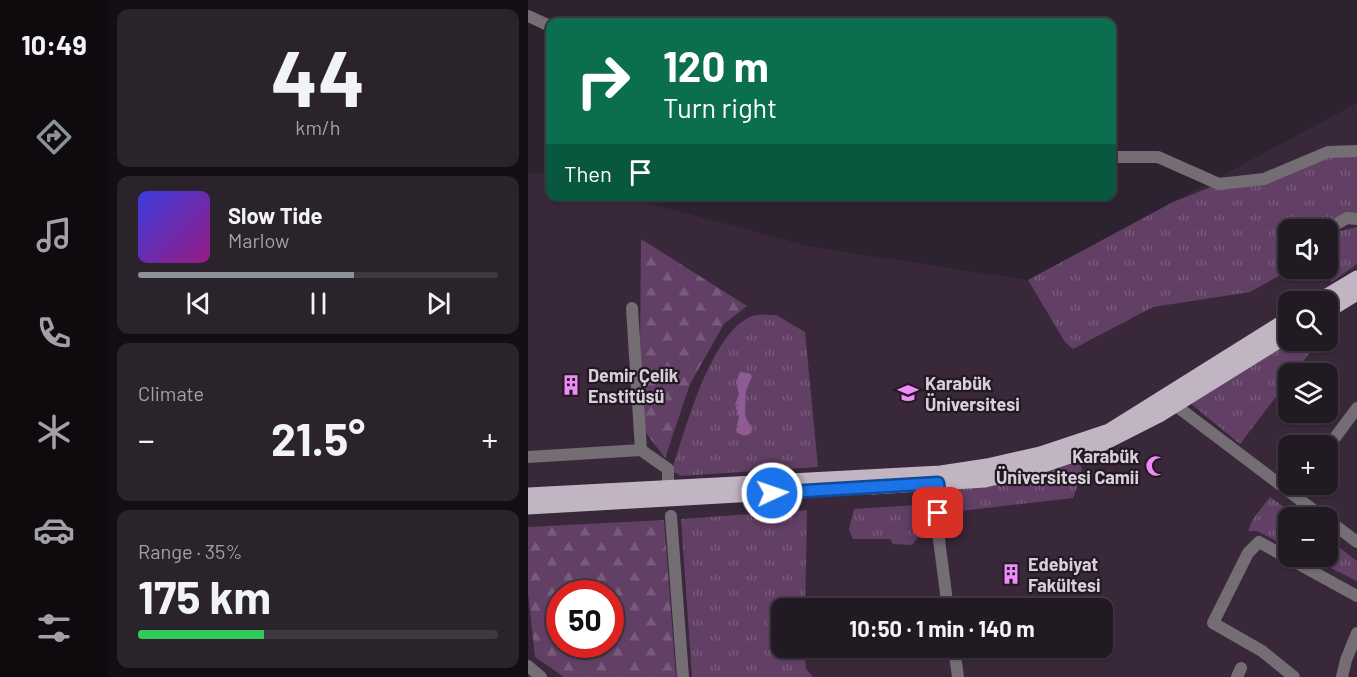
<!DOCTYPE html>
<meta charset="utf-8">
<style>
:root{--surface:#221a23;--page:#2a232b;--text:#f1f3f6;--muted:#a2a1a6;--line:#3f3841;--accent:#8c9099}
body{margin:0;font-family:Barlow,sans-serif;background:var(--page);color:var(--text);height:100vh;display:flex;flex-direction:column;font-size:22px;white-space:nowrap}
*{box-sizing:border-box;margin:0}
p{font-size:20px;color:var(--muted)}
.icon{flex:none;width:33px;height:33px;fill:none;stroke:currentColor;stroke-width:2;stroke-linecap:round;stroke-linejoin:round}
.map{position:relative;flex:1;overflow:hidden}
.drawer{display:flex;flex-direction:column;gap:9px;padding:9px;background:#130e13;width:420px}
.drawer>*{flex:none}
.hud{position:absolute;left:18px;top:18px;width:570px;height:183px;border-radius:12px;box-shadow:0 2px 4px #0004,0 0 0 2px var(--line);background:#0b6e4f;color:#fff;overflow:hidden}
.tools{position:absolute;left:750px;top:219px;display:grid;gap:12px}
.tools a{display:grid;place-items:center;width:60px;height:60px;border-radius:12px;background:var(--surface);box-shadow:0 2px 4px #0004,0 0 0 2px var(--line);font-size:30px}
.speed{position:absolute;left:18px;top:580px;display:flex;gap:12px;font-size:30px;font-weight:700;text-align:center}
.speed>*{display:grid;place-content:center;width:78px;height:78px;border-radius:50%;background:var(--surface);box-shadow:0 2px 4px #0004,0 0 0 2px var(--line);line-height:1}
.speed .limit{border:9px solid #d22;background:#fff;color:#111}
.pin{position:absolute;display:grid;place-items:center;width:51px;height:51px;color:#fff;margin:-26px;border-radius:12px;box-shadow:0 3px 9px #0006}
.me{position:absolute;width:66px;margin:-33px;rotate:87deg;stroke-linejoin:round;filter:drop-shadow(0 0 4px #0008)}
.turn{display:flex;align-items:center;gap:21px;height:126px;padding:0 18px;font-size:27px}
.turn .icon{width:78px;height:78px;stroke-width:2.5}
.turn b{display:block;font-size:42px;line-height:51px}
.then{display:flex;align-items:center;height:57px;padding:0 18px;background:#0003;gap:12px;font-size:22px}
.big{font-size:45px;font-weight:700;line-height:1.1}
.drawer .tile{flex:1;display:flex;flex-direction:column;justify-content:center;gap:9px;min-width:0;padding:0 21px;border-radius:12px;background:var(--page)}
.drawer .dial{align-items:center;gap:0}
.dial b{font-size:78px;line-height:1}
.song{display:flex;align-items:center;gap:18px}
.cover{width:72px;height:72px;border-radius:9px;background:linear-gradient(135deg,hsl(240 70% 55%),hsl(310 70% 35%))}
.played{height:6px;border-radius:3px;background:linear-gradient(90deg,var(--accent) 60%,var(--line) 60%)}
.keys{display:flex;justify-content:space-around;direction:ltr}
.heat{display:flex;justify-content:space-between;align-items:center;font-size:33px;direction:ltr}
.charge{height:9px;border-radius:4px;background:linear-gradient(90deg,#34c759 35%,var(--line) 0)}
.trip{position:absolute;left:243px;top:598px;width:342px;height:60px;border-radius:12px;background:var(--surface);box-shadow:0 2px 4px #0004,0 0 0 2px var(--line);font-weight:700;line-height:60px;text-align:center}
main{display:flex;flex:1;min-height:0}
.dock{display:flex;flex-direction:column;width:108px;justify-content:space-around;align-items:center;background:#0e0a0e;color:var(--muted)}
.dock .icon{width:42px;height:42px}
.dock .active{color:var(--accent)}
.dock b{font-size:27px;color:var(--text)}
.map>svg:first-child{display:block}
.built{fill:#38283a;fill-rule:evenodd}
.grass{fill:url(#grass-tufts)}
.forest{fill:url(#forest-firs);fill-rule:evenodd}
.water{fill:url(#water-ripples)}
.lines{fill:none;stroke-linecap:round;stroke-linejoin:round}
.minor{stroke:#746d74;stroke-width:12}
.major{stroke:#c2b5c3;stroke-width:15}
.route-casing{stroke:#114b97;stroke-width:15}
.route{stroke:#1a73e8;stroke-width:10}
.labels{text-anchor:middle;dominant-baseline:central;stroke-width:4.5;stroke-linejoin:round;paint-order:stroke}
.poi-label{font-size:18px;font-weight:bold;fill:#d8d0d8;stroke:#241825;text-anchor:start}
</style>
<main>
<nav class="dock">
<b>10:49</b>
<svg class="icon active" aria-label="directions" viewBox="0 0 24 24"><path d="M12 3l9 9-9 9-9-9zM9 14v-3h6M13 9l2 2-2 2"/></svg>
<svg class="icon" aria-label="music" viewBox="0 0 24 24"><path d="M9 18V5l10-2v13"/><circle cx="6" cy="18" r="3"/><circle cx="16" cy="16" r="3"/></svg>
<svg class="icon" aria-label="phone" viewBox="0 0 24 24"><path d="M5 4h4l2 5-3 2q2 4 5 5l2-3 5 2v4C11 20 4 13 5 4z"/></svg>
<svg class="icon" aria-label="climate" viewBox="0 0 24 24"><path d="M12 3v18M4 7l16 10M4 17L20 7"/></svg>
<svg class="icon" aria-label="car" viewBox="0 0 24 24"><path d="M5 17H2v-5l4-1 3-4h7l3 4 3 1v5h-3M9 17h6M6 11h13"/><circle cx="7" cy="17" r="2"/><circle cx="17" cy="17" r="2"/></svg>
<svg class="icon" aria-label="filters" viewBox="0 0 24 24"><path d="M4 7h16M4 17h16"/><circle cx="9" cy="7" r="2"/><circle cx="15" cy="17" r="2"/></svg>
</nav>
<section class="drawer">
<div class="tile dial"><b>44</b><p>km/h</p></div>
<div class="tile">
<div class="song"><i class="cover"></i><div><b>Slow Tide</b><p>Marlow</p></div></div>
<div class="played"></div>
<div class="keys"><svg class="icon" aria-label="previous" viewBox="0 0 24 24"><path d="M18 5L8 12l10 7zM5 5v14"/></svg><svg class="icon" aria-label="pause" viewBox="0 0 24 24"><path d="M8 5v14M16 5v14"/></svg><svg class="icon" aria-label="next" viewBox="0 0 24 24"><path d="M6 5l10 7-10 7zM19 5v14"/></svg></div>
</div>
<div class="tile"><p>Climate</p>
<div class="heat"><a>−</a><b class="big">21.5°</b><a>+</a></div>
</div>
<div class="tile"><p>Range · 35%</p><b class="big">175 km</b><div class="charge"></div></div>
</section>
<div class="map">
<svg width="829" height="677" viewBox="0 0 829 677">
<defs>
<pattern id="grass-tufts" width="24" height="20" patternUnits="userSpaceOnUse" patternTransform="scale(1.5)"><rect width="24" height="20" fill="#624066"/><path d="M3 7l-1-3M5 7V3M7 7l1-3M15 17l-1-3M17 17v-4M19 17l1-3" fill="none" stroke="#785b7b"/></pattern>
<pattern id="forest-firs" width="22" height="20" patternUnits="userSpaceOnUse" patternTransform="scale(1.5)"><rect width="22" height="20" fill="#624066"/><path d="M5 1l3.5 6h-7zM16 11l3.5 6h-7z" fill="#785b7b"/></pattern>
<pattern id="water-ripples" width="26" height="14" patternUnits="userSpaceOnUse" patternTransform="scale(1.5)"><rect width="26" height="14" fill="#8e5c93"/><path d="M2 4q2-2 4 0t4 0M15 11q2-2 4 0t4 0" fill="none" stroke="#6b4e6e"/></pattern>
</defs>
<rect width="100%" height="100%" fill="#2d222f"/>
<!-- built -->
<path class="built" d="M827 104H829V677H0V174L22 172V196L97 197 285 247 500 280ZM760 230H800V268H760ZM760 302H800V340H760ZM760 374H800V412H760ZM760 446H800V484H760ZM760 518H800V556H760ZM32 594H82V645H32ZM254 609H574V648H254Z"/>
<!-- grass -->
<g class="grass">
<path d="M829 151V219L798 229 760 230V266L754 274 722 292 625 307 545 349 537 342 500 280 645 202 691 184 736 179 800 152Z"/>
<path d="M829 227V264L804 282 795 269 800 268V234Z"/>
<path d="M248 315 277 332 290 467 153 476 146 472 145 467C158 428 183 332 224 316 231 314 241 315 248 315Z"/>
<path d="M761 341H791L766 373 760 374V381L712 444 662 403Z"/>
<path d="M552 461 554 473 545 498 424 512 420 489 460 487 519 472Z"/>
<path d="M742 497 770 517 760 518V547L729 531H720L725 519Z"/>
<path d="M404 504 406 518 401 519V523L384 545 365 544 362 539H325L321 529 326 509Z"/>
<path d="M279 510 277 609H254V648H276L278 669 285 677H164L153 519Z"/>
<path d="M800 539 829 561V581L780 557 800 556Z"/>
</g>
<!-- forest -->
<g class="forest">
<path d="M113 239 219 306 196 324 162 384 137 458 116 430 112 355Z"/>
<path d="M136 520 148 677H36L7 657 0 593V527ZM32 594H82V645H32Z"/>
</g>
<!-- water -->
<path class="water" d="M212 372 221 373 224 376 218 391 217 413 218 418 224 429 223 433 218 436 209 433 208 429 211 417 207 405 211 394 208 382Z"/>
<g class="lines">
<!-- minor -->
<g class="minor">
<path d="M0 16 22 26"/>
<path d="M584 157H630L691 184 736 179 800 152 829 151"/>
<path d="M798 230 819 218 829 219"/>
<path d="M104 308 113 450"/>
<path d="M647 405 796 518"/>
<path d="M800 447 829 408"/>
<path d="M0 457 113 450 140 469V495"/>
<path d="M409 474 413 502 410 513V532L420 609"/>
<path d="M143 516 155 677"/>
<path d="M800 520 829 542"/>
<path d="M426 648 430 677"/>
<path d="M0 666 13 677"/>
<path d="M709 677 713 668"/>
<path d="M766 677 734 651 685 623 720 553 731 542 829 596"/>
<path d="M814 677 818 660 829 633"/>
</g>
<!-- major -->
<g class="major">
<path d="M789 302 829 278"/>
<path d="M800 311 829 293"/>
<path d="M344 487 457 480 510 467 566 448 633 414 760 335"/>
<path d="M0 495 413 473 459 466 512 454 581 431 760 319"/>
<path d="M0 507 261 492"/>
</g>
</g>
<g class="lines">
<!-- route casing -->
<g class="route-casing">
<path id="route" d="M244 493 410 483 412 502 410 513"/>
</g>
<!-- route -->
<use href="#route" class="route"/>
</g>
<!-- icons -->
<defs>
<g id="building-bare" transform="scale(1.62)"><path d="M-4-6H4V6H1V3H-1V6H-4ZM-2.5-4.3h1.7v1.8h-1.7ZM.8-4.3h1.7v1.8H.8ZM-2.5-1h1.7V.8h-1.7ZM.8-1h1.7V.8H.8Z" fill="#ee8cf9" stroke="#241825" stroke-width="2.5" paint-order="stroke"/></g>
<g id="university-bare" transform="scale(1.62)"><path d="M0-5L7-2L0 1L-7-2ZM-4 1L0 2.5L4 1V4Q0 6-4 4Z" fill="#ee8cf9" stroke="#241825" stroke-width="2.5" paint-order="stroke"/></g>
<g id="mosque-bare" transform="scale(1.62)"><path d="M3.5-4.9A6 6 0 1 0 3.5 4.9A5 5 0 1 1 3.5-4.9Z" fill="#ee8cf9" stroke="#241825" stroke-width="2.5" paint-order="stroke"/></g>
</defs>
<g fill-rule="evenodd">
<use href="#building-bare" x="43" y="385"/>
<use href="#university-bare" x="380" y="393"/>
<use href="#mosque-bare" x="628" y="466"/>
<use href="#building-bare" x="483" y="574"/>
</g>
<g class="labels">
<!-- poi labels -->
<g class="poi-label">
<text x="60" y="375">Demir Çelik<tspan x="60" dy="21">Enstitüsü</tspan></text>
<text x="397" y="383">Karabük<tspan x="397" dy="21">Üniversitesi</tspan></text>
<text x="611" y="456" text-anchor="end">Karabük<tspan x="611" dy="21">Üniversitesi Camii</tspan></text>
<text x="500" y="564">Edebiyat<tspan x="500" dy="21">Fakültesi</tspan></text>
</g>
</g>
</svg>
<div class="tools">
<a><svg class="icon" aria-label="sound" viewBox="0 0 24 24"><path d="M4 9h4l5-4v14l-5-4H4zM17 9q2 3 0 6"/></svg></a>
<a><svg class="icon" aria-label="search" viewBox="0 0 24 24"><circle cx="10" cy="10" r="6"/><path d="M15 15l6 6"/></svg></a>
<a><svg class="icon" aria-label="layers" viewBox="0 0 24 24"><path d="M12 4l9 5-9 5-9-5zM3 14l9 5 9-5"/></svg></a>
<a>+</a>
<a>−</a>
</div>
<div class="speed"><div class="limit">50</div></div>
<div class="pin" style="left:410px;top:513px;background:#d93025"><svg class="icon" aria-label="arrive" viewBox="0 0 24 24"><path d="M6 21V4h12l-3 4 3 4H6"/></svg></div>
<svg class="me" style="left:244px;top:493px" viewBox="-20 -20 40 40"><circle r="17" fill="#1a73e8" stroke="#fff" stroke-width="3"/><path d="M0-11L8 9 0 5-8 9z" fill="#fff"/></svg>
<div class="trip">10:50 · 1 min · 140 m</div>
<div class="hud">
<div class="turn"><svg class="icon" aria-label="right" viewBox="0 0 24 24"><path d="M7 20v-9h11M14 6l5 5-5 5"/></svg><div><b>120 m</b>Turn right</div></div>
<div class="then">Then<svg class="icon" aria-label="arrive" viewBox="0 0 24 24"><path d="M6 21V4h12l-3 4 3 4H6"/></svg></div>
</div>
</div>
</main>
